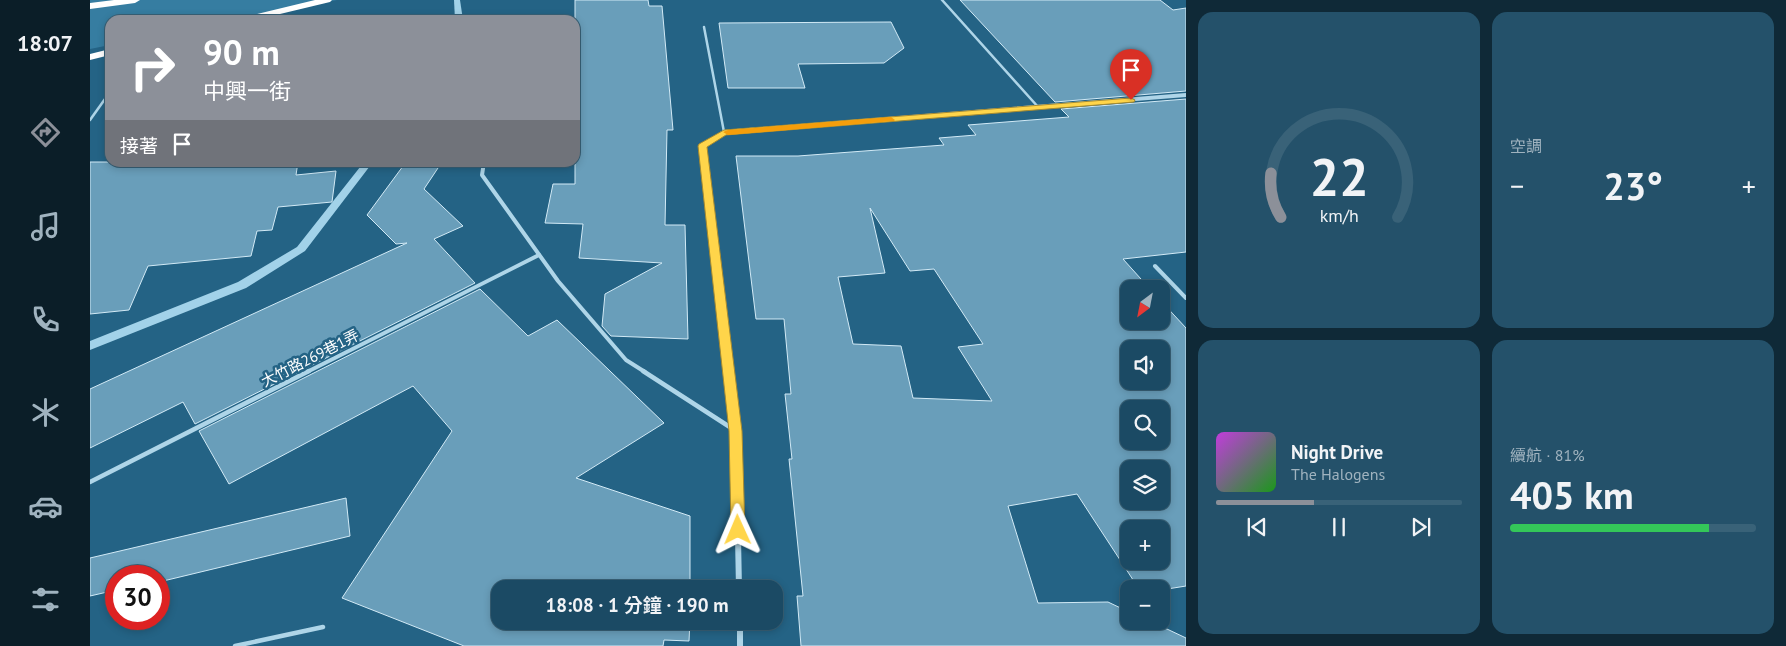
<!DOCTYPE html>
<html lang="zh-TW">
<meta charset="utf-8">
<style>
:root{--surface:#1b4a64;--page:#24516a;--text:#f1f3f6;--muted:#a0b3bf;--line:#396278;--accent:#8c9099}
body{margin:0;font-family:"PT Sans","Noto Sans TC",sans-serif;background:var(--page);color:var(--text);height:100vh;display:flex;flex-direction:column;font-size:19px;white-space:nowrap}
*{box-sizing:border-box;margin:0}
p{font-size:16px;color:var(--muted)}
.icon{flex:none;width:28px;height:28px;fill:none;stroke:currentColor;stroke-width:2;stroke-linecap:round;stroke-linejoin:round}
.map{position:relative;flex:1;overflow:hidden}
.drawer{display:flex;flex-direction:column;gap:12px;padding:12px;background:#0f2937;width:600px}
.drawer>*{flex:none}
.top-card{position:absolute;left:15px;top:15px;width:475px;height:152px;border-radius:15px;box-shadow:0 2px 8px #0003,0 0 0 1px var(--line);background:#8c9099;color:#fff;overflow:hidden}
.needle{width:32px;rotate:212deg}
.buttons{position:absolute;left:1030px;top:280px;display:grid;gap:10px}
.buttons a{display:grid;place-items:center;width:50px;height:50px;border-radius:10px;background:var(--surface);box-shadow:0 2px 8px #0003,0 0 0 1px var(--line);font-size:25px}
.speed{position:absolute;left:15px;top:565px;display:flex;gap:10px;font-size:25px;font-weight:700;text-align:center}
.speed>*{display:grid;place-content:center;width:65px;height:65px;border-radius:50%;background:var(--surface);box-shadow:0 2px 8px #0003,0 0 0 1px var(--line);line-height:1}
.speed .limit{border:8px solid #d22;background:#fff;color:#111}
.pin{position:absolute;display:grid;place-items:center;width:42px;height:42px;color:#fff;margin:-51px -21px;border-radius:50% 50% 50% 0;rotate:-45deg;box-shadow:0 0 5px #0007}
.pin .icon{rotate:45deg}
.me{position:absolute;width:55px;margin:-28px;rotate:359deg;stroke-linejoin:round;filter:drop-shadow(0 0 4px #0008)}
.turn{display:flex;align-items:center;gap:18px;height:105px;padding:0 15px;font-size:22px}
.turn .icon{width:65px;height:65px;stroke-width:2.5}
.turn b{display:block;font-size:35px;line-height:42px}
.then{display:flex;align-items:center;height:48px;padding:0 15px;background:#0003;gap:10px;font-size:19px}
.big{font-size:38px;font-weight:600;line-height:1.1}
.drawer .card{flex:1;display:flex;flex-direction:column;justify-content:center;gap:8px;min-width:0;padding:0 18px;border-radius:15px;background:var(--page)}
.drawer .dial{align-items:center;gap:0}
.dial svg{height:130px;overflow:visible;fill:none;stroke:var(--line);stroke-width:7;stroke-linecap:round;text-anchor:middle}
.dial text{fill:var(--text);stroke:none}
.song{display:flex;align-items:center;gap:15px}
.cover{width:60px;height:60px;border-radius:8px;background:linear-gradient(135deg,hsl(290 70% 55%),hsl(120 70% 35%))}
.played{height:5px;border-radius:2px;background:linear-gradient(90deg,var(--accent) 40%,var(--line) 40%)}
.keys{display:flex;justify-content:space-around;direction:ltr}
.heat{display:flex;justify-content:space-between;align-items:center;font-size:28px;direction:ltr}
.charge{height:8px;border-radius:4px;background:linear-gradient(90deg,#34c759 81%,var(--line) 0)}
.drawer .tiles{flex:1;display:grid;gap:12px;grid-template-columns:repeat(2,1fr)}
.trip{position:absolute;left:401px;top:580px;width:292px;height:50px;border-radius:15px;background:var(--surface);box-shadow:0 2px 8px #0003,0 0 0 1px var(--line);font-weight:600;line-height:50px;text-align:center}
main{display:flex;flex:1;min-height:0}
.menu{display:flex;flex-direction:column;width:90px;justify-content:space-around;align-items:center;background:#0b1e28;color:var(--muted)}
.menu .icon{width:35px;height:35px}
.menu .on{color:var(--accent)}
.menu b{font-size:22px;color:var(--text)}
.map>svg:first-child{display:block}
.green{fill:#367da1}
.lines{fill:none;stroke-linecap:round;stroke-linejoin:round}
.stream{fill:#a2d2e9;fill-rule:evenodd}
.building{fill:#699eba;stroke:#d2eaf6;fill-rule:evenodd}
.service-far2{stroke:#aed5e8;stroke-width:2.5}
.service-far1{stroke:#aed5e8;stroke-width:4}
.service{stroke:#aed5e8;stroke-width:4.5}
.minor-far2{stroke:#aed5e8;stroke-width:4}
.minor-far1{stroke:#aed5e8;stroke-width:4.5}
.minor{stroke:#aed5e8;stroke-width:6}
.motorway{fill:#fff;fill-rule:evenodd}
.route{fill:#ffd54a;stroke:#a68a30}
.slow{fill:#f59e0b}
.labels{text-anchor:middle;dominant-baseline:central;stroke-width:5;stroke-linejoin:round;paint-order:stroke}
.street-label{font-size:15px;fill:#fff;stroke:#246385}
</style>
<main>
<nav class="menu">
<b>18:07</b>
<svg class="icon on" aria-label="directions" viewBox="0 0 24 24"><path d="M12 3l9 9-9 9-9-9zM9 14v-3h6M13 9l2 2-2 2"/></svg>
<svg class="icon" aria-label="music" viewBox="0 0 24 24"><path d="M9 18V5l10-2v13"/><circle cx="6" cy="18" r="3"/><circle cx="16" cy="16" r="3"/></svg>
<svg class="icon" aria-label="phone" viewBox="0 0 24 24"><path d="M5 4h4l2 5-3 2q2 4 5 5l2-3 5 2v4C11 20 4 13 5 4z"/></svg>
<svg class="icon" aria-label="climate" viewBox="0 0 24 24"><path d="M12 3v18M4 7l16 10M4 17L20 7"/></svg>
<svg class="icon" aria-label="car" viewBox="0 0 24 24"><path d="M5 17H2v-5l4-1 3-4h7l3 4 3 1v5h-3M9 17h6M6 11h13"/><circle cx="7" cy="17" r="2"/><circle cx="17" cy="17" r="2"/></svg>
<svg class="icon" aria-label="filters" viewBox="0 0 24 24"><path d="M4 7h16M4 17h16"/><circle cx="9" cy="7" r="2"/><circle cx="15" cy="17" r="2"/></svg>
</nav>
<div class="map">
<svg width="1096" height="646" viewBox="0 0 1096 646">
<rect width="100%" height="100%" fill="#246385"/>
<!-- green -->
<path class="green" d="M0 0H247L147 20H20V45L0 49Z"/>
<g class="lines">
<!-- stream -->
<g class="stream">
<path d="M364 0H370L373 20H365Z"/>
<path d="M274 162H283L215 251 156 288 0 350V341L148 282 207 247Z"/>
</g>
</g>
<!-- building -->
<g class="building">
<path d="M485 0H558L559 6H572L583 130H577L575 225H595L598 339 521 336 512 326 515 294 572 263 489 258 493 224 455 223 463 184H485Z"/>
<path d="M870 0H1070L1083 10 1096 8V91L965 102Z"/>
<path d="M801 22 814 48 794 63 708 64 715 88H638L629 23Z"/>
<path d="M1096 99V252L1033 259 1060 289H1039V321H1071V301L1096 328V586L1071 590V589H1049L987 494 918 506 948 603 1018 602 1039 612V621H1060L1096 638V646H711L707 596H713L699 459H702L695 394H701L694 319H666L646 156H708L854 145 849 138 886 135 878 125 979 117 971 109ZM780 208 820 271 844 269 893 344 868 347 902 401 823 398 811 346 763 344 748 277 795 273ZM1039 349H1071V381H1039ZM1039 409H1071V441H1039ZM1039 469H1071V501H1039ZM1039 529H1071V561H1039Z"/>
<path d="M0 162H208L206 175 246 171 242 202 188 207 182 230 167 231 161 256 58 266 39 310 0 314Z"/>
<path d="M316 162H352L334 189 373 226 344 239 385 283 105 424 93 402 0 448V389L317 243 306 244 277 215Z"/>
<path d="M390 289 438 336 467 320 574 423 486 478 600 516V589H410V621H600L599 641 574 640 573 646H374L252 598 362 431 323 386 139 484 109 431Z"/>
<path d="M256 498 260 536 69 582V576H26V590L0 596V558Z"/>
</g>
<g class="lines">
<!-- service-far2 -->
<g class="service-far2">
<path d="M852 0 949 108"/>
<path d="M614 27 634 132"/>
<path d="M0 120 20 92"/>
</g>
<!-- service-far1 -->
<g class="service-far1">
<path d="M394 162 392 175 468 281 536 360 555 372"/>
<path d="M1065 266 1096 298"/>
<path d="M217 372 449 255"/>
</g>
<!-- service -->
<g class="service">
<path d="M553 371 646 431"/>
<path d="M0 482 219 371"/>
<path d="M145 646 233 627"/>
</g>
<!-- minor-far2 -->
<path class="minor-far2" d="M614 162 612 146 634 132 1096 95"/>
<!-- minor-far1 -->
<path class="minor-far1" d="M614 161 639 372"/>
<!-- minor -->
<g class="minor">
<path d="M639 371 646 431 649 589"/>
<path d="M650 621V646"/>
</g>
<!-- motorway -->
<g class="motorway">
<path d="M24 0H50L45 3 0 9V3Z"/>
<path d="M225 0H242L240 2 165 20H148L150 18Z"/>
<path d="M20 49V55L0 60V54Z"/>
</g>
</g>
<!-- route -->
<path class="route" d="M1041 98 1045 100 1044 102 636 135 617 147 652 431 655 530 653 534 648 536 643 534 641 530 639 431 608 146 609 144 634 130Z"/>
<!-- slow -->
<path class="slow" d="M801 117 805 120 804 121 638 135 633 132 638 130Z"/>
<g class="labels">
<!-- street labels -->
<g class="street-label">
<text transform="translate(220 358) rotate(-27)">大竹路269巷1弄</text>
</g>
</g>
</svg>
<div class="buttons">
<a><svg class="needle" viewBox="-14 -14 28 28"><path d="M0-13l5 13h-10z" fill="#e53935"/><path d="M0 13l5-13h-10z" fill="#a0b3bf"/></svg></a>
<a><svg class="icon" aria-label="sound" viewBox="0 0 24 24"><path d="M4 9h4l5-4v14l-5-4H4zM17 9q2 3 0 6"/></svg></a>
<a><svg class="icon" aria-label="search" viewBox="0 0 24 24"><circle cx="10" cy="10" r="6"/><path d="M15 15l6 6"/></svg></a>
<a><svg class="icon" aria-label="layers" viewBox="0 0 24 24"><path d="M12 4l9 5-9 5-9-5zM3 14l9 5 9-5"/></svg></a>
<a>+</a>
<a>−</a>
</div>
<div class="speed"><div class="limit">30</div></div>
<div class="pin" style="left:1041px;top:100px;background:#d93025"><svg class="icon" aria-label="arrive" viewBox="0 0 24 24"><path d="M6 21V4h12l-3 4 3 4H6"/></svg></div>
<svg class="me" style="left:648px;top:530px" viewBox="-20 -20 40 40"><path d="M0-17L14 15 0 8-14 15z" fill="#ffd54a" stroke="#fff" stroke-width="4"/></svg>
<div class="trip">18:08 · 1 分鐘 · 190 m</div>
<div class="top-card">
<div class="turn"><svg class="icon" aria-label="right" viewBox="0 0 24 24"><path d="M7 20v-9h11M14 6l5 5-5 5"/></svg><div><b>90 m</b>中興一街</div></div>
<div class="then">接著<svg class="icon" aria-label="arrive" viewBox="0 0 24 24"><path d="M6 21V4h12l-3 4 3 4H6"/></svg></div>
</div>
</div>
<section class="drawer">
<div class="tiles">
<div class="card dial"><svg viewBox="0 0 100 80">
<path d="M14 69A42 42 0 1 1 86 69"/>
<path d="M14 69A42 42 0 0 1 8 42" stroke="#8c9099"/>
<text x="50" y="56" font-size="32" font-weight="700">22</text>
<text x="50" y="72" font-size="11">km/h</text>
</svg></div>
<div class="card"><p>空調</p>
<div class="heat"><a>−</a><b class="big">23°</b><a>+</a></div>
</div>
<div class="card">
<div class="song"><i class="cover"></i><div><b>Night Drive</b><p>The Halogens</p></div></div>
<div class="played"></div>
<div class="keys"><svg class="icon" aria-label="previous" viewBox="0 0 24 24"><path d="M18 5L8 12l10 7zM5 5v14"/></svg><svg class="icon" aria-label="pause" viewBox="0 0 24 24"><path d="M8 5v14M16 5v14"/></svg><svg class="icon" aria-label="next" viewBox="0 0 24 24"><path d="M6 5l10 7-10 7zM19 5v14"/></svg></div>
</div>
<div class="card"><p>續航 · 81%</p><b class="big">405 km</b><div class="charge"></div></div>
</div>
</section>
</main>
